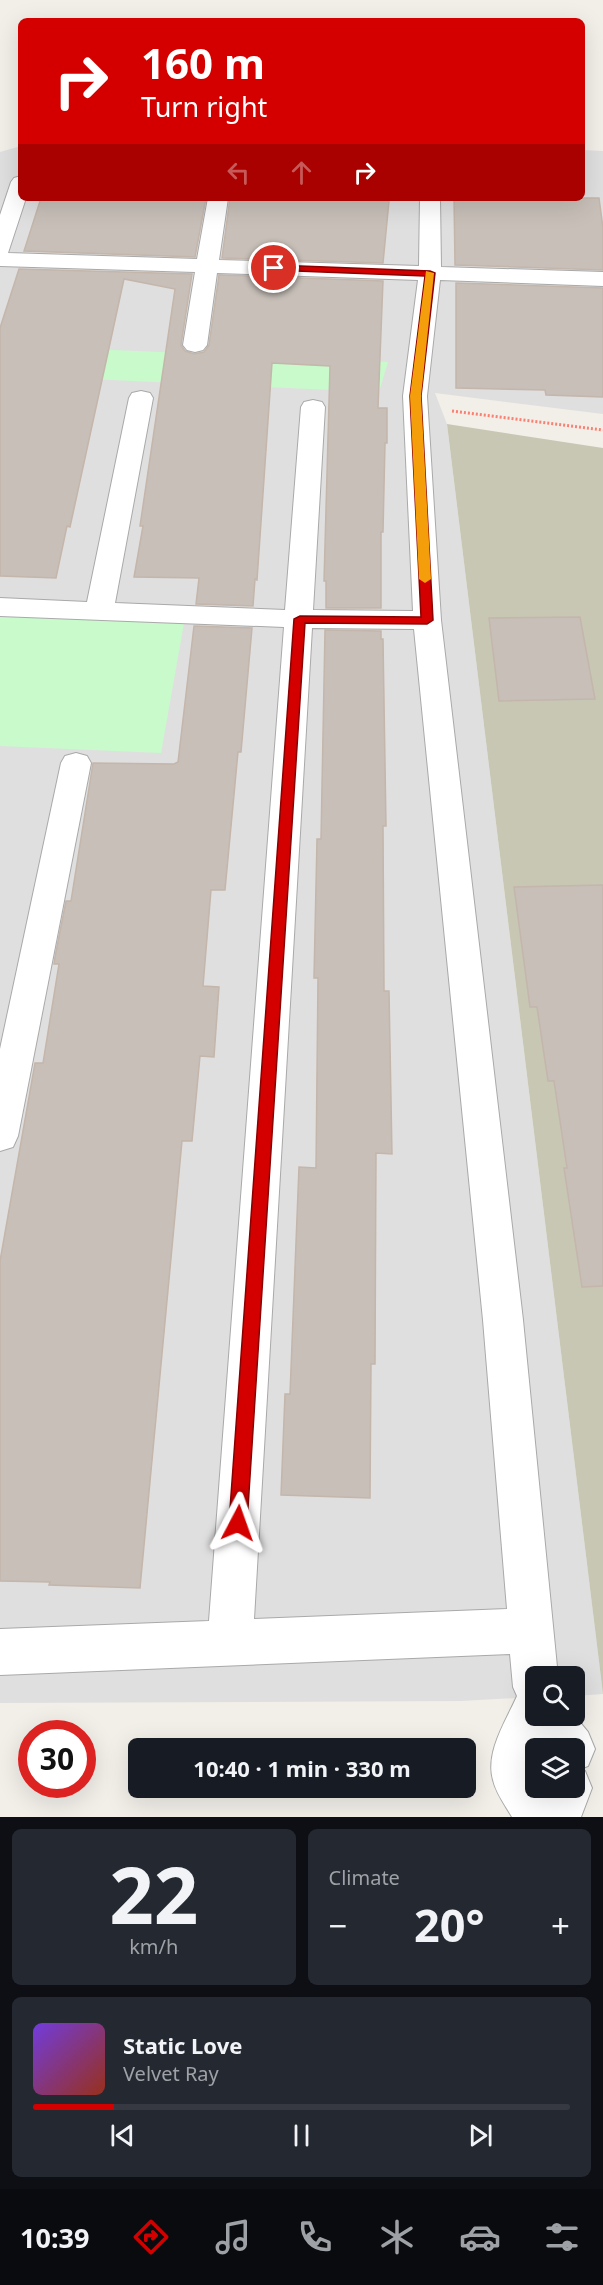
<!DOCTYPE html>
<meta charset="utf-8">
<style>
:root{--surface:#171b24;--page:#242831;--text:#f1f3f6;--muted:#9ea1a6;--line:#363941;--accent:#d40000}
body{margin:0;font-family:"Noto Sans",sans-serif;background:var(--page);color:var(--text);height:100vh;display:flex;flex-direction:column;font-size:22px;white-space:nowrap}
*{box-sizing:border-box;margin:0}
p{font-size:20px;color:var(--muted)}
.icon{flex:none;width:33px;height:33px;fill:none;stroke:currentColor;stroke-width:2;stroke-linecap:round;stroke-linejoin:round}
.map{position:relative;height:1817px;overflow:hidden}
.drawer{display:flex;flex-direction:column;gap:12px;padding:12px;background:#0d0f14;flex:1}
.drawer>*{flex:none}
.guide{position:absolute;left:18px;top:18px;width:567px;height:183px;border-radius:9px;box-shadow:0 6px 24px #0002;background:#d40000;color:#fff;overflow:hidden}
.buttons{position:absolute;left:525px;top:1666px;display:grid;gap:12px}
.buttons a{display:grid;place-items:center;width:60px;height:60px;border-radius:9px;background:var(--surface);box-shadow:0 6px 24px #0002;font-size:30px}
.speed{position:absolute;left:18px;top:1720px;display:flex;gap:12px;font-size:30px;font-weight:700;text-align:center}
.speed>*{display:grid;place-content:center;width:78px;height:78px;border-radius:50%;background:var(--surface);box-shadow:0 6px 24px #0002;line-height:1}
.speed .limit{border:9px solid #d22;background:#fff;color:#111}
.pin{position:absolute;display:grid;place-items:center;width:51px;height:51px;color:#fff;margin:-26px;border:3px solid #fff;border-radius:50%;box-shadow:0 2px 6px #0007}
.me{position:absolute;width:66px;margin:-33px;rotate:4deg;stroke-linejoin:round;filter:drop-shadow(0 0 4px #0008)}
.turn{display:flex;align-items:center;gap:21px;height:126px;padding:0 24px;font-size:27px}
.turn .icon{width:78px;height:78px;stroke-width:2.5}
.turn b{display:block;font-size:42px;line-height:51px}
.lanes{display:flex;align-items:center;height:57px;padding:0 24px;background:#0003;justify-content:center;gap:30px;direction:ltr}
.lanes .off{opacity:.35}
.big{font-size:45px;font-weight:700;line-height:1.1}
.drawer .card{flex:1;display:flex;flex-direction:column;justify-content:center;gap:9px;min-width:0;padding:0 21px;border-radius:9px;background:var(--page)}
.drawer .dial{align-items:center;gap:0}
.dial b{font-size:78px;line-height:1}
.song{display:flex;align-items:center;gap:18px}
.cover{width:72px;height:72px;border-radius:9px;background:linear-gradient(135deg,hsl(260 70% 55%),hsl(10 70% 35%))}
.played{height:6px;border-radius:3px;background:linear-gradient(90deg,var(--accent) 15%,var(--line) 15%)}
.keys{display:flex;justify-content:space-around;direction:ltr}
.heat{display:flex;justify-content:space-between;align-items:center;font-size:33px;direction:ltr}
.drawer .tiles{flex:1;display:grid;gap:12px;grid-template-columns:1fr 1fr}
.card:last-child{grid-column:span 2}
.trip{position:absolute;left:128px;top:1738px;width:348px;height:60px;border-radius:9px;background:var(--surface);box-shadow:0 6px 24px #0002;font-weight:700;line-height:60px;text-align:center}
.tabs{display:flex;height:96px;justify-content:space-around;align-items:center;background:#090b0e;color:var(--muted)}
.tabs .icon{width:42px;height:42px}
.tabs .current{color:var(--accent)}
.tabs b{font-size:27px;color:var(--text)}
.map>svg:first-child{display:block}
.residential{fill:#e0dfdf}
.construction{fill:#c7c7b4}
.park{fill:#c8facc}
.building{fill:#c7bfb8;stroke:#c4b6ab;stroke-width:1.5}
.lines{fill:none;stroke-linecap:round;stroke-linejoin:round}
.street-casing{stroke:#a9a9a9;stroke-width:2}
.path{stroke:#fa8072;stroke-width:3;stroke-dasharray:2 2;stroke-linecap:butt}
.street{fill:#fff;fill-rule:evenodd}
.route{fill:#d40000;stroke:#8a0000;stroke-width:1.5}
.slow{fill:#f59e0b}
</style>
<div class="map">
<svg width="603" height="1817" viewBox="0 0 603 1817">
<rect width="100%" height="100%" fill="#f2efe9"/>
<!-- residential -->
<path class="residential" d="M21 146V198H582V150L603 151V414L435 393 447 424 603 1694 575 1696 574 1677H536L535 1697 461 1701 0 1703V152Z"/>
<!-- construction -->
<path class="construction" d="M447 424 603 448V1695V1694Z"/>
<!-- park -->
<g class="park">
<path d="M0 345 388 362 379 392 0 375Z"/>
<path d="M0 615 184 623 161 753 0 746Z"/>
</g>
<!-- building -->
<g class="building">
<path d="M41 198H206L195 257 24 251Z"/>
<path d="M230 198 389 201 383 263 222 258Z"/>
<path d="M454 198H599L603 228V270L455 265Z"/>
<path d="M19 269 192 274 181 345 185 351 194 354 204 352 209 345 219 275 383 281 378 408H387V443H385L383 532H381V608H326V581H324L330 366 272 363 257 580 255 579 253 606 196 604 199 578 134 577 143 526H140L175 289 124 279 70 527 67 526 56 578 0 576V328Z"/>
<path d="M456 283 603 288V397L546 395 545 390 456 388Z"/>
<path d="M580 617 595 699 499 701 489 618Z"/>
<path d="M194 626 252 628 241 752H238L225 890H211L203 986 219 987 214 1057 200 1056 192 1141H182L140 1588 49 1585 50 1582 0 1581V1261L35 1063H43L59 964H54L55 957 66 901H71L93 763 174 764 178 762Z"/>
<path d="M325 630 381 631V639H383L386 826H383L384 991H389L392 1154 376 1153 375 1364H371L370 1498 281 1495 285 1394H290L299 1167 316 1168 318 978H314L317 839H321Z"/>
<path d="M603 885V1286L582 1287 564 1168H567L554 1081H548L537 1007H530L514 887Z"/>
</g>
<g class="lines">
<!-- street casing -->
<g class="street-casing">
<g id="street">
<path d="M21 176V198H26L8 253 197 259 208 198H228L219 260 419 266 420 198H440L441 267 603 272V286L440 280 427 396 441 620 523 1320 558 1677H536V1716L574 1715 588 1732 595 1749 588 1766 580 1769 585 1771 592 1788 581 1817H512C505 1805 496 1793 493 1780 485 1752 506 1721 517 1696L513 1687 510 1654 0 1675V1629L209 1621 284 627 0 616V598L87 602 129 398 132 393 141 391 150 393 153 398 115 603 285 610 301 407 304 402 313 400 322 402 325 407 313 610 413 611 403 396 418 280 217 273 207 345 203 350 195 352 187 350 183 345 195 272 0 266V215L11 182 14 178ZM312 628 414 629 483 1320 507 1609 254 1619ZM541 1748 574 1749V1788H536V1749Z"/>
<path d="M76 753 87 756 91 763 18 1136 13 1147 0 1151V1049L61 763 65 756Z"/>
</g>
</g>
<!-- path -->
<path class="path" d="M452 411 603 430"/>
<!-- street -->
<use href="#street" class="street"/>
</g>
<!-- route -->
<path class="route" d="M274 265 430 271 435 273 421 396 433 620 427 624 305 623 247 1523 244 1529 238 1532 232 1529 229 1523 294 619 300 616 421 617 410 396 425 276 271 270V266Z"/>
<!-- slow -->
<path class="slow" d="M426 271 434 273 421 396 431 579 425 583 419 579 410 396Z"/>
</svg>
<div class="buttons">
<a><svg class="icon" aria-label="search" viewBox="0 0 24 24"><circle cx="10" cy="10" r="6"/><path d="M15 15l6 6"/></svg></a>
<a><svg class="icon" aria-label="layers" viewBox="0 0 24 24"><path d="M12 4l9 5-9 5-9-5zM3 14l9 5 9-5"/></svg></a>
</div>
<div class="speed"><div class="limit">30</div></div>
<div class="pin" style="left:274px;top:268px;background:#d93025"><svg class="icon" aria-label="arrive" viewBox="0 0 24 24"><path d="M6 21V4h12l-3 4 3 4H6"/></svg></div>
<svg class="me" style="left:238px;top:1523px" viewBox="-20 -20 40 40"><path d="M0-17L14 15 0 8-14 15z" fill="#d40000" stroke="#fff" stroke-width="4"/></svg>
<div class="trip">10:40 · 1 min · 330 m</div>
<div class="guide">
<div class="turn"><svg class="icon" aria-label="right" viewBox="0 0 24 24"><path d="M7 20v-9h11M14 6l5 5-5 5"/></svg><div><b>160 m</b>Turn right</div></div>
<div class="lanes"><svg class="icon off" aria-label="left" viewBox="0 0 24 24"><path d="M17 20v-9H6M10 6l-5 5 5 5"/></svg><svg class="icon off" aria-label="ahead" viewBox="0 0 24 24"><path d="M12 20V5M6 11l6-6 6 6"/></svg><svg class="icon" aria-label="right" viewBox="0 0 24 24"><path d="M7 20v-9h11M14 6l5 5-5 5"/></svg></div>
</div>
</div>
<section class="drawer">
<div class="tiles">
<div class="card dial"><b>22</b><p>km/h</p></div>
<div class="card"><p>Climate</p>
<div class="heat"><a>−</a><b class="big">20°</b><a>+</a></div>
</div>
<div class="card">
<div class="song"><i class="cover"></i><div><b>Static Love</b><p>Velvet Ray</p></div></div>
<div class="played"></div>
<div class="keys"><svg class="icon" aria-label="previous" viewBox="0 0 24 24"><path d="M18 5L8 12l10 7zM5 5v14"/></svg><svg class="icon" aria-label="pause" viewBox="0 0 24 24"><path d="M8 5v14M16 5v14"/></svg><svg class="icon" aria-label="next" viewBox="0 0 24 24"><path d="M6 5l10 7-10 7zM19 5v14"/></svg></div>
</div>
</div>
</section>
<nav class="tabs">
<b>10:39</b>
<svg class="icon current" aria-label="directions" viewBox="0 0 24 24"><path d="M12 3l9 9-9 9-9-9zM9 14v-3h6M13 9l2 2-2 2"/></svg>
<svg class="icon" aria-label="music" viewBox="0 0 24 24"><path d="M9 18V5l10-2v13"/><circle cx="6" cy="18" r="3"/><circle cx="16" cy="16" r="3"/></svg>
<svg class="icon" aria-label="phone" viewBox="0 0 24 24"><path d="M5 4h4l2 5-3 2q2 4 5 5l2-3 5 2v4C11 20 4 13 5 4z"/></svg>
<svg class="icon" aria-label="climate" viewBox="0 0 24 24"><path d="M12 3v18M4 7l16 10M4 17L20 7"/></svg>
<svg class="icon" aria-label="car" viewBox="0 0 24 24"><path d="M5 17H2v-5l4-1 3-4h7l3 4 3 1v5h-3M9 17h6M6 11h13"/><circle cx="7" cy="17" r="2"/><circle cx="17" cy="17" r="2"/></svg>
<svg class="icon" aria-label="filters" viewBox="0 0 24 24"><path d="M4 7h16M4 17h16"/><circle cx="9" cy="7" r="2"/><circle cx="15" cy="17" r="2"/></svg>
</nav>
